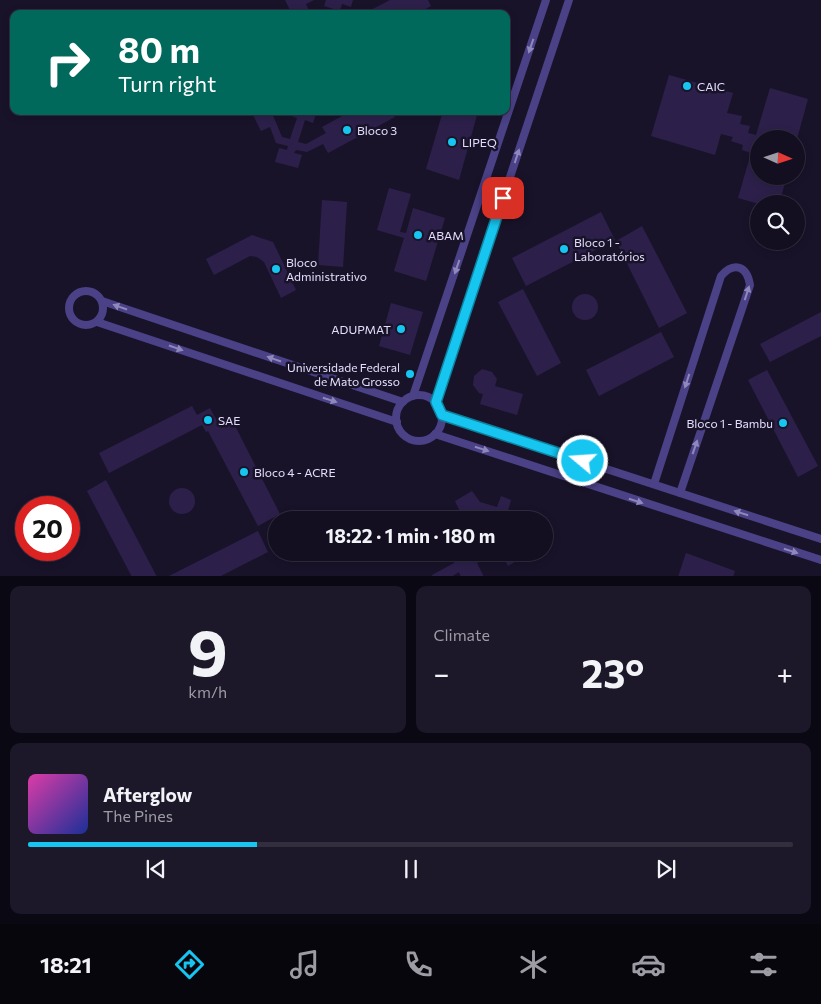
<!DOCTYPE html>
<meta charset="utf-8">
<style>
:root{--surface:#130e20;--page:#1c1729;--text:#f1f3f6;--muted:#9d9ca5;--line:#322e3e;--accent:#16c6f1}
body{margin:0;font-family:Commissioner,sans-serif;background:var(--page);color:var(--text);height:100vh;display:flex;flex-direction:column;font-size:19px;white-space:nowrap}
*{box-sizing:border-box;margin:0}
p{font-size:16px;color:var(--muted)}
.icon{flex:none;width:28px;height:28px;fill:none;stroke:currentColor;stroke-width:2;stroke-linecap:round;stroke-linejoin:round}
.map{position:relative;height:576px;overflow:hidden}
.sheet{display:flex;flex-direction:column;gap:10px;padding:10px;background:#0a0812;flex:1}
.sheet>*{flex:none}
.hud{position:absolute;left:10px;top:10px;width:500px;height:105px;border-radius:10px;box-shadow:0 2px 8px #0003,0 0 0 1px var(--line);background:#00695c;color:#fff;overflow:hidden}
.needle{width:32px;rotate:93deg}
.tools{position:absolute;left:750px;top:130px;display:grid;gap:10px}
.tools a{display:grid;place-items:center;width:55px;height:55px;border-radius:50%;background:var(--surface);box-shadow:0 2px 8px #0003,0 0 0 1px var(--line);font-size:25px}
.speed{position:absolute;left:15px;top:496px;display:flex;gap:10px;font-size:25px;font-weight:700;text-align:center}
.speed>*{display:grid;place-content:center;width:65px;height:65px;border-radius:50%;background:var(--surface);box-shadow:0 2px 8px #0003,0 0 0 1px var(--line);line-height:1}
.speed .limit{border:8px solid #d22;background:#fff;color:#111}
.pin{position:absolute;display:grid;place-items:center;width:42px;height:42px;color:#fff;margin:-21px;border-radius:10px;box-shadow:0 2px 8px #0006}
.me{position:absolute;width:55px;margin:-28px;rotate:288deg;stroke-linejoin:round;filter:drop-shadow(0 0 4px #0008)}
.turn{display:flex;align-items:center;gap:18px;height:105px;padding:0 25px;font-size:22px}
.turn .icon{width:65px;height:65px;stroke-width:2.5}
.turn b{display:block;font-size:35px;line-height:42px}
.big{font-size:38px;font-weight:700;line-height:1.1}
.sheet .tile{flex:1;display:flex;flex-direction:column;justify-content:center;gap:8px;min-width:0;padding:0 18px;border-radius:10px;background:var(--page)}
.sheet .dial{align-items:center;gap:0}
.dial b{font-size:65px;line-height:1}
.song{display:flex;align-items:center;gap:15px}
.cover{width:60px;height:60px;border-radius:8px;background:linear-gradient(135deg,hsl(320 70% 55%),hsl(230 70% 35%))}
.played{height:5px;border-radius:2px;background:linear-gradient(90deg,var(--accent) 30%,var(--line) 30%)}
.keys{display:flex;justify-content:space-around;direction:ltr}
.heat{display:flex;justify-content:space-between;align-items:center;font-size:28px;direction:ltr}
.sheet .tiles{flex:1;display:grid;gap:10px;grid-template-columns:1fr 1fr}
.tile:last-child{grid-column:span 2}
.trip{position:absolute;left:268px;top:511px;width:285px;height:50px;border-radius:25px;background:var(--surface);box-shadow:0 2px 8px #0003,0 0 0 1px var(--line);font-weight:700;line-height:50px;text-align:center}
.menu{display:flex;height:80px;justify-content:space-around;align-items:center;background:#08060d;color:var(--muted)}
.menu .icon{width:35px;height:35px}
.menu .selected{color:var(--accent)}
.menu b{font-size:22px;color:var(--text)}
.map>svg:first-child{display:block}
.building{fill:#2c204a}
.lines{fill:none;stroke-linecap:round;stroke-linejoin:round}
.service{stroke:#4a4186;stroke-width:8}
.oneway{fill:#8f88bc}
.route-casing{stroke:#0e819d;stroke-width:12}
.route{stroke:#16c6f1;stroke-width:9}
.poi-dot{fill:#16c6f1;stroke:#19132a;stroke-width:2}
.labels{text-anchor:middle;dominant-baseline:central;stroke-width:5;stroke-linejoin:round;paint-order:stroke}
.poi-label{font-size:12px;fill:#e4defd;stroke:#19132a;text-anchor:start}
</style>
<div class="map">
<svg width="821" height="577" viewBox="0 0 821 577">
<rect width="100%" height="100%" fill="#19132a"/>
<!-- building -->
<g class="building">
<path d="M285 0H314L306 4 310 13 308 14H292Z"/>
<path d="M326 0H353L351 7 342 4 340 11 324 6Z"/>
<path d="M390 0H428L431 6 417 14H363Z"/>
<path d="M669 75 733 93 727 113 742 116 740 124 750 126 748 133 756 135 770 88 808 99 797 139H759V176H787L779 204H759L738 198 751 153 742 150 743 145 731 141 733 137 721 134 715 155 651 136Z"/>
<path d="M251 111H276L272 113 282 137 290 139 297 118 289 115 290 111H317L313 123 305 120 298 142 306 144 326 133 322 127 351 111H392L395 117 328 153 323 144 307 152 296 150 294 153 302 155 298 168 275 162 279 148 287 150 288 146 276 143 270 127 261 131Z"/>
<path d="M443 111H463L477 115 459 180 426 169Z"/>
<path d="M389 188 411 194 400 232 406 233 413 208 445 218 426 281 394 271 404 238 377 230Z"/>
<path d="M322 200 347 202 343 267 318 265Z"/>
<path d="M601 212 615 240 526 286 512 258Z"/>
<path d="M642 226 687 313 659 328 616 241Z"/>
<path d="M252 235 273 242 296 290 281 298 264 262 257 257 250 256 214 275 206 259Z"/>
<path d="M523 289 561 363 537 376 498 302Z"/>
<circle cx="585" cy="307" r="13"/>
<path d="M391 303 423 312 410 355 379 346Z"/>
<path d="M821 312V336L770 362 760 344Z"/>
<path d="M661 332 674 357 599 396 586 370Z"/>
<path d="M482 369 492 372 497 379 495 386 523 394 517 415 480 404 483 394 479 393 473 385 474 376Z"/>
<path d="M767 370 818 466 798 477 748 380Z"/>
<path d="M192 406 197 415 210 408 219 425 231 418 280 514 258 526 208 431 206 432 202 425 109 473 99 453Z"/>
<path d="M106 480 157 577H132L87 491Z"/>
<circle cx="182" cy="501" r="13"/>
<path d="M472 491 480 502 497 507 501 496 511 500 508 511 525 516 517 520H464L455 501Z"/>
<path d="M258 531 268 552 219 577H167Z"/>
<path d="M448 552H470L471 554 496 552 477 563 484 577H461L459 572 451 577H433L432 575 454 563Z"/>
<path d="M501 552H531L508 566Z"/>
<path d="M686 553 735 571 733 577H678Z"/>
</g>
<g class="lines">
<!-- service -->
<g class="service">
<circle cx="86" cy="308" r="17"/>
<path d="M102 301 403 402"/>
<path d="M97 322 397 422"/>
<circle cx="419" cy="418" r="23"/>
<path d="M413 396 546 0"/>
<path d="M435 402 569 0"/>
<path d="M441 415 821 539"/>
<path d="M435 434 821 560"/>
<path d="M654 484 721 276C734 261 747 266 750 285L680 493"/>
</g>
</g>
<!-- one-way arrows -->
<defs><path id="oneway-solid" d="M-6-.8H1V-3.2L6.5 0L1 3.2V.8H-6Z" transform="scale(1.25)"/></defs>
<g class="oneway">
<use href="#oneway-solid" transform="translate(531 46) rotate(109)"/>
<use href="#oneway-solid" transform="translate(517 156) rotate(-72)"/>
<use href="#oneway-solid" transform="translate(457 267) rotate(109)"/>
<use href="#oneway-solid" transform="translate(747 293) rotate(-72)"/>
<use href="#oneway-solid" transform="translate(120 307) rotate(-161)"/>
<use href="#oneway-solid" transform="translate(176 348) rotate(19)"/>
<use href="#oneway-solid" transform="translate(274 359) rotate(-161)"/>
<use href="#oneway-solid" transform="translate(687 381) rotate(108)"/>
<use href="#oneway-solid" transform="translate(330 400) rotate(18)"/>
<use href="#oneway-solid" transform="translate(695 447) rotate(-71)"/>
<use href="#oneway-solid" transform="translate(482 449) rotate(18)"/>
<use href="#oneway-solid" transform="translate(636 501) rotate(18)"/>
<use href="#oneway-solid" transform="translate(741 513) rotate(-162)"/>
<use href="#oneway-solid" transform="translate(791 551) rotate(17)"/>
</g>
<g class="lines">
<!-- route casing -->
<g class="route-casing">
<path id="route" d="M503 198 436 402 442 415 583 461"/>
</g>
<!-- route -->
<use href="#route" class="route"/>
</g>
<!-- markers -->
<g class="poi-dot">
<circle cx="687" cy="86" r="5"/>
<circle cx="347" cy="130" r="5"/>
<circle cx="452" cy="142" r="5"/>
<circle cx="418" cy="235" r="5"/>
<circle cx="564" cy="249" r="5"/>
<circle cx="276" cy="269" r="5"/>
<circle cx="401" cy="329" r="5"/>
<circle cx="410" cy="374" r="5"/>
<circle cx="208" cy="420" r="5"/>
<circle cx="783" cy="423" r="5"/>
<circle cx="244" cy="472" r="5"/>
</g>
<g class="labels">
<!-- poi labels -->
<g class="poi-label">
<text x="697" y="86">CAIC</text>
<text x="357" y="130">Bloco 3</text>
<text x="462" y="142">LIPEQ</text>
<text x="428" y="235">ABAM</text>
<text x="574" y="242">Bloco 1 -<tspan x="574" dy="14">Laboratórios</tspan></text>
<text x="286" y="262">Bloco<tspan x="286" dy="14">Administrativo</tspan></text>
<text x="391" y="329" text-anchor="end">ADUPMAT</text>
<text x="400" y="367" text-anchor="end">Universidade Federal<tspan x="400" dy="14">de Mato Grosso</tspan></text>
<text x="218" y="420">SAE</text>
<text x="773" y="423" text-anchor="end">Bloco 1 - Bambu</text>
<text x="254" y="472">Bloco 4 - ACRE</text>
</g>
</g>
</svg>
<div class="tools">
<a><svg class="needle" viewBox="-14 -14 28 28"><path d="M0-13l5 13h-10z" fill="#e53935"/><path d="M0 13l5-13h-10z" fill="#9d9ca5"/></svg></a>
<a><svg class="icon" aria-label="search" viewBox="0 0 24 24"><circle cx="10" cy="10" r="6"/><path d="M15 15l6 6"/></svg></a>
</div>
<div class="speed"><div class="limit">20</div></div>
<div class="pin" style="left:503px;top:198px;background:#d93025"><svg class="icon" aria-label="arrive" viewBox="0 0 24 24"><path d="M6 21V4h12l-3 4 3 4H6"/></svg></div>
<svg class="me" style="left:583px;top:461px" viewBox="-20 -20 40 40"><circle r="17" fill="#16c6f1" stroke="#fff" stroke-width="3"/><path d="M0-11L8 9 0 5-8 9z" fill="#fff"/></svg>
<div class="trip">18:22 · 1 min · 180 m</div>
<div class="hud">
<div class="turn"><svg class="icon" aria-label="right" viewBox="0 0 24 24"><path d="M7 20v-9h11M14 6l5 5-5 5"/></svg><div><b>80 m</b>Turn right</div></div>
</div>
</div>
<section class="sheet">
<div class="tiles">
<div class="tile dial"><b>9</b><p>km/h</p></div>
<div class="tile"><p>Climate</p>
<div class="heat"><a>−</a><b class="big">23°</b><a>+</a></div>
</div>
<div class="tile">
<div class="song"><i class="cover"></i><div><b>Afterglow</b><p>The Pines</p></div></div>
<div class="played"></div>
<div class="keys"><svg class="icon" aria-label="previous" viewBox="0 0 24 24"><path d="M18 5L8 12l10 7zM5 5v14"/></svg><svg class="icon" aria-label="pause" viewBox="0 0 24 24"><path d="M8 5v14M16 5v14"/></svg><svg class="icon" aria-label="next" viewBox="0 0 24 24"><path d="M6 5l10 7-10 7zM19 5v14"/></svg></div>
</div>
</div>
</section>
<nav class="menu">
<b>18:21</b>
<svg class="icon selected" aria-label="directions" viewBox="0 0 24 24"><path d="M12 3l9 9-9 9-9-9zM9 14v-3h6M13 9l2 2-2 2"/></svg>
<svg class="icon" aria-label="music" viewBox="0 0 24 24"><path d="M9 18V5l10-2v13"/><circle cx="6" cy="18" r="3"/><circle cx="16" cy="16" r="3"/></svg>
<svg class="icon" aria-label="phone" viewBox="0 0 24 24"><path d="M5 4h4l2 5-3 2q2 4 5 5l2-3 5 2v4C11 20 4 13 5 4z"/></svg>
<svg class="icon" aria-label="climate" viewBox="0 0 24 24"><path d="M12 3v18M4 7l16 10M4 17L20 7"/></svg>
<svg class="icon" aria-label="car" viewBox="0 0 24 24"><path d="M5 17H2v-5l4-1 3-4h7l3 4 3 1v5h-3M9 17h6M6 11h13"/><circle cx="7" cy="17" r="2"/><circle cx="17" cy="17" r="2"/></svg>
<svg class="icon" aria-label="filters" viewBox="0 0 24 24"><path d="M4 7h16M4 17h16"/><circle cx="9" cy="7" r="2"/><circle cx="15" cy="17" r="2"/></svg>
</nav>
